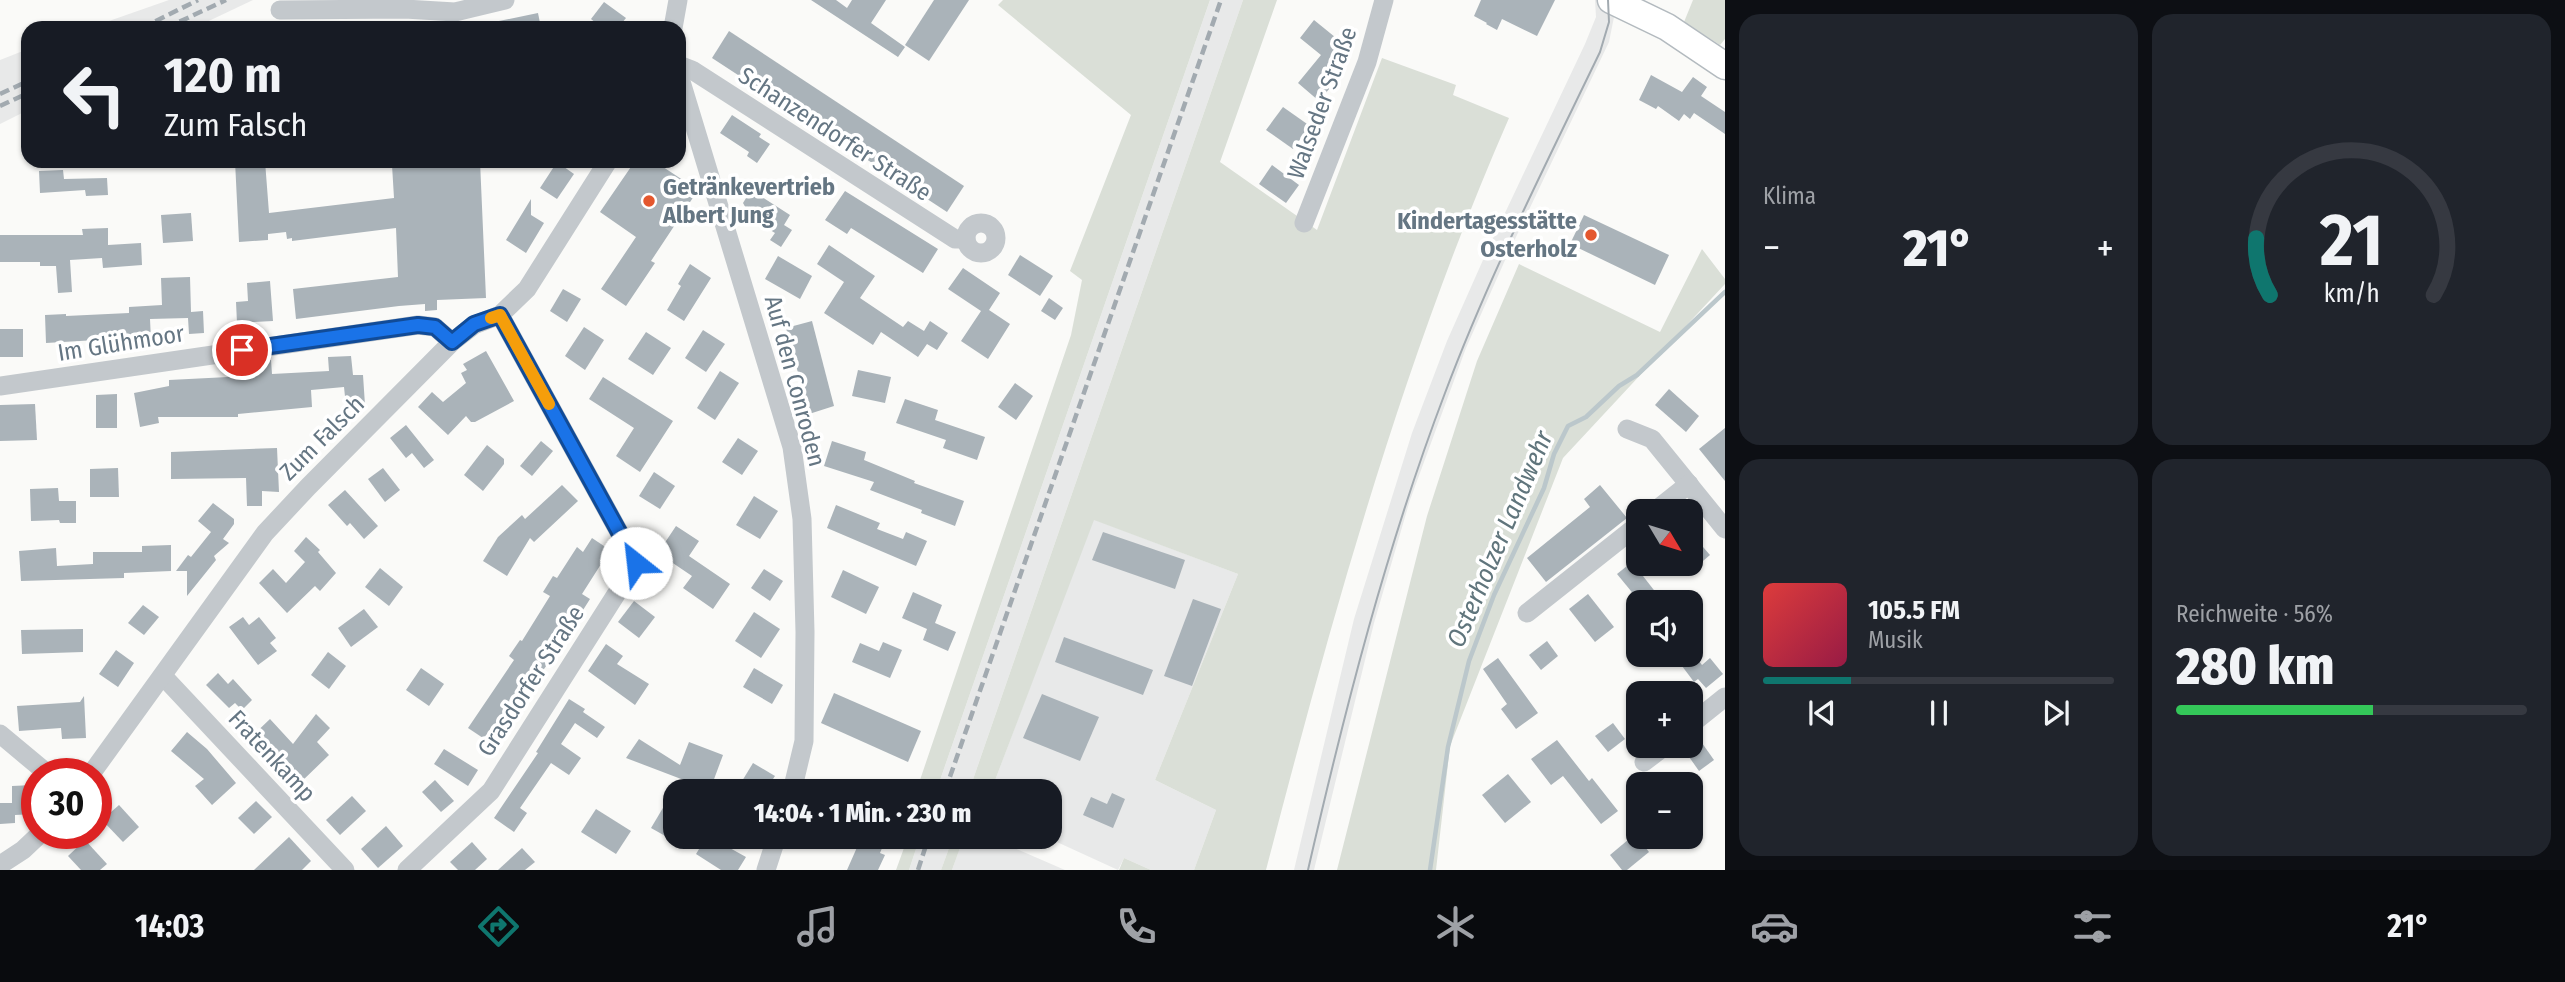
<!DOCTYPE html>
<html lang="de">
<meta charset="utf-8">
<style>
:root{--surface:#171b24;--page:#20242c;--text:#f1f3f6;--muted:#9ea1a6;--line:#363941;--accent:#0f766e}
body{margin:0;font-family:"Fira Sans Condensed",sans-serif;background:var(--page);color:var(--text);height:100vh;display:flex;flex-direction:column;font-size:26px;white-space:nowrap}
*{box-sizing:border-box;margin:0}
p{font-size:23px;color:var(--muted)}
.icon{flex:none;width:38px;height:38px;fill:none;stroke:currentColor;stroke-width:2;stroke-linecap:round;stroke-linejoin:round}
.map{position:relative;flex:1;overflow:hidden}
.details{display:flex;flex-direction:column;gap:14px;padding:14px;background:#0d0f14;width:840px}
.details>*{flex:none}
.hud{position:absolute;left:21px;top:21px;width:665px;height:147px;border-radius:21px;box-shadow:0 2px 5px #0004;background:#171b24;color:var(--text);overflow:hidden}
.needle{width:46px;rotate:128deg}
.fabs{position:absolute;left:1626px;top:499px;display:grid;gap:14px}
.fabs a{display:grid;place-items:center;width:77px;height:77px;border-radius:14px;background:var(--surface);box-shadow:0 2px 5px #0004;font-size:35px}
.speed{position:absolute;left:21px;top:758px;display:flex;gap:14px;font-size:35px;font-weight:700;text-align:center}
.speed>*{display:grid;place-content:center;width:91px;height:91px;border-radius:50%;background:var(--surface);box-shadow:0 2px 5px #0004;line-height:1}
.speed .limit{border:10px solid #d22;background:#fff;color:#111}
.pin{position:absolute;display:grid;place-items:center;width:60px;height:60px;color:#fff;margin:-30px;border:4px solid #fff;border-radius:50%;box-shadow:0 2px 7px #0007}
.me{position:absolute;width:77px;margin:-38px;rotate:331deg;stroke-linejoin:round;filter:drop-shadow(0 0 5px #0008)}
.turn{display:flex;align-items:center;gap:24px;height:147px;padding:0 28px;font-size:32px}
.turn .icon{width:91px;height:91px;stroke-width:2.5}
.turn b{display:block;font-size:49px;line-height:60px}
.big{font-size:52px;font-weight:800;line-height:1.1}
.details .widget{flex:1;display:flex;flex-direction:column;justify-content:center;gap:10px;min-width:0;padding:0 24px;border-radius:21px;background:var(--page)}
.details .dial{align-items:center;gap:0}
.dial svg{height:182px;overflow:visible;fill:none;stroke:var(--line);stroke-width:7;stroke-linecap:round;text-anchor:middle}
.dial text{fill:var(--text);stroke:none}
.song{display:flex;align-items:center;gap:21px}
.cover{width:84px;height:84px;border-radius:10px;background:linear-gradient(135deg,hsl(0 70% 55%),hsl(340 70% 35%))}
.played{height:7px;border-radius:4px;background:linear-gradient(90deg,var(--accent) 25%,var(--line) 25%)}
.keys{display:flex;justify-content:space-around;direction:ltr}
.heat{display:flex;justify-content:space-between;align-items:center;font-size:38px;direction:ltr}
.charge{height:10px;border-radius:5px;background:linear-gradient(90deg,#34c759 56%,var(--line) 0)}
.details .tiles{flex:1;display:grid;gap:14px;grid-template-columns:repeat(2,1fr)}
.trip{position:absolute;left:663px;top:779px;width:399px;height:70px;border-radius:21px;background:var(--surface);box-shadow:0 2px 5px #0004;font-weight:800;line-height:70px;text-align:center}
.dock{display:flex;height:112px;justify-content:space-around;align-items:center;background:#090b0e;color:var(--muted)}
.dock .icon{width:49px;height:49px}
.dock .on{color:var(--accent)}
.dock b{font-size:32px;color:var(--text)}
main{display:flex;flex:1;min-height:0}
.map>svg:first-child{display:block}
.built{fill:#e8e9e9}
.green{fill:#dadfd7}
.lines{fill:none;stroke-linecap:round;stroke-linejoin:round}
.stream{stroke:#bbc7cb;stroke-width:4.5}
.building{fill:#aab3b9}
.secondary-casing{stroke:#b3babf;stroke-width:29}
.street{stroke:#c3c8cc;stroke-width:19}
.secondary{stroke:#fff;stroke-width:26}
.tram{stroke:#a2aab0;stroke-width:2}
.rail{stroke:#a2aab0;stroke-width:4.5;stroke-dasharray:10 5;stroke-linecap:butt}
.route-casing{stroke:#114b97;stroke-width:18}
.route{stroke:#1a73e8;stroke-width:12}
.slow{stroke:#f59e0b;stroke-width:12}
.poi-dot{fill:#e4572e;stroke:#fff;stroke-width:2.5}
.labels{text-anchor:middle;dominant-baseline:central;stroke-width:7;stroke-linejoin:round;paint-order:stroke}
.street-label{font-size:24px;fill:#657683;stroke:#fff}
.poi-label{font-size:24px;font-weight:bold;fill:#657683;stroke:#fff;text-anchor:start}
.water-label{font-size:26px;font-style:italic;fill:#60757c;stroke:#fff}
</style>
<main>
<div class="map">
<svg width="1725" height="870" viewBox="0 0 1725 870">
<rect width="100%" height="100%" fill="#fafaf8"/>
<!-- built -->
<g class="built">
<path d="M169 0H253L194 28H89Z"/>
<path d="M1210 0H1243L969 791H941L937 789Z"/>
<path d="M1595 0H1613L1614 17 1609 42 1506 258 1466 348 1410 500 1374 623 1314 870H1294L1354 619 1412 433 1447 341 1487 251 1585 44 1596 17Z"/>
<path d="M28 49V110L0 124V60Z"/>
<path d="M1093 519 1238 574 1155 780 1216 810 1194 870H1151L1124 858 1118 870 1046 837 1050 836V791H991Z"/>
<path d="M964 836 989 837 1065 870H952Z"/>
<path d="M920 837H953L941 870H909Z"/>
</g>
<!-- green -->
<g class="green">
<path d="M1003 0H1210L937 789 920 780 1071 335 1082 280 1070 271 1131 115 998 5Z"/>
<path d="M1243 0H1277L1220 162 1317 230 1382 58 1456 85 1453 95 1509 118C1403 360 1332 616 1266 870H1194L1216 810 1155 780 1238 574 1094 520 991 791H969Z"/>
<path d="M1693 0H1725V39L1720 45 1684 22Z"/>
<path d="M1702 249 1725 279V284L1563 458 1450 746 1436 870H1337L1427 516 1477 361 1519 264 1660 332Z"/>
<path d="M908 837H920L909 870H896Z"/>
<path d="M953 837H964L952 870H941Z"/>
<path d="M1124 858 1151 870H1119Z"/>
</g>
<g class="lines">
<!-- stream -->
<path class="stream" d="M1430 870 1448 747 1469 661 1494 595 1544 488 1554 454 1568 426 1586 417 1619 386 1637 375 1725 292"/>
</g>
<!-- building -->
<g class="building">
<path d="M811 0H836L847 8 852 0H886L871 23 905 47 898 57Z"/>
<path d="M934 0H969L929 61 905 45Z"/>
<path d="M1481 0H1555L1537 36 1502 19 1497 30 1486 24 1487 23 1474 16Z"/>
<path d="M604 2 626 18 618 28H602L591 19Z"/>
<path d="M538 13 541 28H494V22Z"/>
<path d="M1314 20 1346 46 1325 73 1335 82 1319 101 1298 83 1321 55 1300 38Z"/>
<path d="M729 31 964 186 947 212 712 58Z"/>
<path d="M1651 75 1682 92 1693 77 1707 87 1701 96 1725 112V134L1694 113 1690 119 1684 114 1679 121 1658 106 1656 109 1639 100Z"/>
<path d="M1283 107 1310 126 1293 149 1266 130Z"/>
<path d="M732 115 761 134 759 137 770 144 757 163 747 156 749 152 720 133Z"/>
<path d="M235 161H265L269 213 394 198 392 165 404 164V168L451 165V161H480L486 298 437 300V310L425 311V304L399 306 296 319 293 289 398 277 396 228 292 241V238L287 239 286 232 268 234V240L239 242Z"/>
<path d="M635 161H654L698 190 651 261 655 263 626 306 601 289 636 237 600 212Z"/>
<path d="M557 162 574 174 557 199 540 188Z"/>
<path d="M1272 165 1299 185 1286 203 1259 184Z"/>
<path d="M63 170 64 179 107 178 108 195 86 196 85 190 40 193 39 171Z"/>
<path d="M751 190 790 215 784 225 792 230 781 247 770 240 775 233 746 215 748 212 743 203Z"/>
<path d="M845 191 938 249 923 273 851 228 847 234 825 220Z"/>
<path d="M531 199V215L544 223 526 253 506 240Z"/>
<path d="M191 213 193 241 163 243 161 215Z"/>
<path d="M1584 215 1669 255 1655 285 1570 244Z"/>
<path d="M108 228V245L141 243 142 265 103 268 102 258 70 260 72 292 58 293 56 266H40V262H0V235H83L82 229Z"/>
<path d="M829 245 875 276 860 298 903 327 908 321 924 331 930 321 948 333 937 350 927 344 918 357 881 332 873 345 824 313 844 282 817 264Z"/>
<path d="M1020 255 1053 276 1040 296 1008 275Z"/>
<path d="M778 256 812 276 800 299 765 279Z"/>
<path d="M690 264 711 278 684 321 667 310 681 286 678 284Z"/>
<path d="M963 268 1000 293 989 310 1010 324 988 359 961 341 981 311 948 289Z"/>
<path d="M190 277 191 312 203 311 204 333 189 334 188 318 150 319 151 340 130 341V338L46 343 45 315 66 314V316L129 313V307L162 305 161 278Z"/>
<path d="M270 281 273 321 237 323 236 302 248 301 247 283Z"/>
<path d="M563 289 581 299 567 322 550 311Z"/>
<path d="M1049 298 1063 308 1055 320 1041 311Z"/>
<path d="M812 321 834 406 809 414 786 328Z"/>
<path d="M584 327 604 340 585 370 565 356Z"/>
<rect x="0" y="329" width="23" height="28"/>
<path d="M703 330 725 344 706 372 685 358Z"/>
<path d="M646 332 671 348 653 375 628 359Z"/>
<path d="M486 351 514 401 475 422H471L466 416 448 435 418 407 432 392 443 402 466 383 461 373 467 370 463 364Z"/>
<path d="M351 356 353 375H363L365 405 346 406 344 387 311 390 312 407 238 414V417H158L159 423 140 427 134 393 169 386V380L248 376 246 363 271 360 272 374 329 371 328 357Z"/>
<path d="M858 370 891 377 885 403 852 396Z"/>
<path d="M720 371 739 383 715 420 697 408Z"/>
<path d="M603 377 673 421 640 472 616 456 634 428 589 399Z"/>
<path d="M1015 383 1033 396 1016 420 998 407Z"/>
<path d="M1669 389 1699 416 1686 432 1655 405Z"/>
<path d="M117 394V428H96V395Z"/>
<path d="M905 399 938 410 935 420 985 437 977 460 943 448 946 440 896 423Z"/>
<path d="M35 404 37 440 0 441V405Z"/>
<path d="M406 425 434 460 424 468 412 453 406 458 390 438Z"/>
<path d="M1725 428V481L1699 449Z"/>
<path d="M738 438 758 451 742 475 722 462Z"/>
<path d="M541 441 553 451 532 476 520 466Z"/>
<path d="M832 441 866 452 864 460 915 481 914 483 964 501 955 526 921 513 922 510 870 490 874 482 824 466Z"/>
<path d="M487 445 504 459V464L483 491 464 475Z"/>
<path d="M277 448 279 492 262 491V506H247L246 478 171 479V452Z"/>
<path d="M118 468 119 497H90V469Z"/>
<path d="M383 468 400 490 385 502 368 479Z"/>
<path d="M654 472 675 486 660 509 639 496Z"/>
<path d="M562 485 578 501 534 542 530 538 507 576 483 561 498 537 522 515 525 519Z"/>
<path d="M1600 485 1627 518 1546 582 1527 558 1590 507 1584 499Z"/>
<path d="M58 488 59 501H76V523H60L59 520 31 521 30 489Z"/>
<path d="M345 490 378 526 364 539 350 523 347 526 328 505Z"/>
<path d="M754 496 778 511 760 539 736 525Z"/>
<path d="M213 503 234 519V524L223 539 229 543 214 556 216 560 187 596V571H176L188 555 191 557 211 532 198 521Z"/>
<path d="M836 505 880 523 877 529 903 539 906 532 927 541 916 566 827 528Z"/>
<path d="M676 526 699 541 689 556 730 584 713 609 683 588 692 576 658 553Z"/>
<path d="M1103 532 1185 560 1175 589 1092 560Z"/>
<path d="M1690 532 1710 555 1690 572Z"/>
<path d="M306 537 320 550 318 552 336 573 320 591 315 586 287 613 259 583 273 569 286 583 305 562 294 551Z"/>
<path d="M592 538 610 550 582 594 590 599 559 648 539 676 536 675 503 721 506 723 492 744 468 728 514 660 509 656 520 640 522 641 550 596 543 592 553 576 557 578 577 547 583 552Z"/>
<path d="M171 545V571L124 573V578L21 581 19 551 56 548 57 566 93 564V552H142V546Z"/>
<path d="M1632 562 1657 594 1647 602H1640L1617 574Z"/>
<path d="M380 568 403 587 389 606 365 587Z"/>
<path d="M764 569 783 581 770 601 751 588Z"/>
<path d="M843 570 879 587 866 614 831 597Z"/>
<path d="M913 592 942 605 935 623 956 632 948 651 923 640 927 629 902 618Z"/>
<path d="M1588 594 1614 627 1595 642 1569 609Z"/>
<path d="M1193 599 1221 609 1192 686 1164 676Z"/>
<path d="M634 601 655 617 639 638 618 622Z"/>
<path d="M143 605 159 617 144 635 128 623Z"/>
<path d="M364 609 378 627 351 647 338 628Z"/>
<path d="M754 612 780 629 761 658 735 641Z"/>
<path d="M243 617 249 625 259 617 276 638 270 643 277 651 258 665 229 627Z"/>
<path d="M83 629V652L22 654 21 630Z"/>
<path d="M1064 637 1153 670 1143 695 1055 662Z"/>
<path d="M1547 641 1558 656 1541 670 1529 655Z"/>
<path d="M883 642 902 650 890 678 852 662 860 643 879 651Z"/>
<path d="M606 644 623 656 617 664 649 684 635 705 588 671Z"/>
<path d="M116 650 134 663 118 687 99 674Z"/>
<path d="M328 652 346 666 329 689 311 675Z"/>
<path d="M1695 656 1702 665 1710 658 1723 674 1706 688 1698 679 1694 682 1682 666Z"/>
<path d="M1498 658 1538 713 1516 729 1501 709 1507 704 1483 669Z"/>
<path d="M421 668 444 684 429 706 406 690Z"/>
<path d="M754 668 783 685 772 704 743 687Z"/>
<path d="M218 673 228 684 233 679 252 700 242 710 235 703 229 708 206 685Z"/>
<path d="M834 693 921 731 908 762 821 723Z"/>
<path d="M1042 694 1099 717 1080 761 1023 738Z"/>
<path d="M84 696 86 738 62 739 61 728 19 731 17 706 80 702Z"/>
<path d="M569 699 585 709 583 712 605 727 597 738 575 723 561 744 581 758 569 775 551 763 520 808 527 813 514 832 494 818 538 753 536 752Z"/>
<path d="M316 714 330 728 317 742 329 755 300 783 270 752 264 757 248 740 270 719 293 744Z"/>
<path d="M1613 723 1625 739 1608 752 1595 736Z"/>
<path d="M187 732 207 749 236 783 212 805 195 786 204 779 171 751Z"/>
<path d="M639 739 680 765 689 742 723 755 710 790 626 758Z"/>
<path d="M1557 740 1589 781 1592 778 1618 811 1601 824 1563 776 1551 785 1531 759Z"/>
<path d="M1702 743 1714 760 1699 771 1687 754Z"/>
<path d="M444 749 478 770 468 786 434 764Z"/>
<path d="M753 763 775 776 765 791H736Z"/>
<path d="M1508 774 1531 802 1505 823 1482 795Z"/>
<path d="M435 780 454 801 441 812 422 792Z"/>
<path d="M33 785 34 814 15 815V823L0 824V803H12V786Z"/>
<path d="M676 786V842L651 828Z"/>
<path d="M1112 793 1125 799 1113 828 1083 815 1091 797 1107 804Z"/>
<path d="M352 796 366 811 340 835 326 820Z"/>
<path d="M256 801 272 817 254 834 238 818Z"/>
<path d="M119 805 139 827 123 842 102 820Z"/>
<path d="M596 809 631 831 616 854 581 832Z"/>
<path d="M386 826 403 846 378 868 361 849Z"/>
<path d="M1635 834 1649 852 1627 870H1622L1610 855Z"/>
<path d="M707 836H722L719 842 746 857 738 870H721L696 854Z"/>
<path d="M862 836H887L880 853 885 855 878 870H847Z"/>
<path d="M289 837 311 861 302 870H254Z"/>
<path d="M85 840 107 864 100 870H81L68 856Z"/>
<path d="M472 842 487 859 475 870H458L450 862Z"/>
<path d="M522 848 535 862 525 870H498Z"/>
</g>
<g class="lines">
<!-- secondary casing -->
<g class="secondary-casing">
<path id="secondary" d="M1611 0 1667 27 1725 66"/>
</g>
<!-- street -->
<g class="street">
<path d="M280 10 405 9 455 12 505 0"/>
<path d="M673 28 678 0"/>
<path d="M679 65 692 70 955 239H966"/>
<path d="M679 75 792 447 802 519 805 632 804 741 792 791"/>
<path d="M1304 223 1367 62 1384 0"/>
<circle cx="981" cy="238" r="15"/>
<path d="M0 386 418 325 435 327 452 342"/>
<path d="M1627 429 1652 439 1725 529"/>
<path d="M1655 511 1689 484"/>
<path d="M1527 613 1638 525"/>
<path d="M163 676 345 870"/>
<path d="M1690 725 1725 697"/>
<path d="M0 734 48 774"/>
<path d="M1644 762 1665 746"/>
<path d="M91 774 265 533 308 487 452 342 474 325 500 315 527 289 608 161"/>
<path d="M0 865 23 850 41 833"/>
<path d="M407 870 491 791 636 563 500 315"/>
<path d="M766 870 777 836"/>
</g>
<!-- secondary -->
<use href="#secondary" class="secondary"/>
<!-- tram -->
<path class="tram" d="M1308 870C1345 709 1386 548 1445 393 1489 276 1546 164 1600 52L1609 22 1608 0"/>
<!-- rail -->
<g class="rail">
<path d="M142 28 198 0"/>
<path d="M166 28 226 0"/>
<path d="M0 94 28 81"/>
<path d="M0 106 28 93"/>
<path d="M945 791 1221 0"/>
<path d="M918 870 929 836"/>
</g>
</g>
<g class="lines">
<!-- route casing -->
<g class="route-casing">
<path id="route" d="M242 350 418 325 435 327 452 342 474 324 500 315 636 563"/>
</g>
<!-- route -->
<use href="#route" class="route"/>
<!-- slow -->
<path class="slow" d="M491 318 500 315 549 404"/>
</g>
<!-- markers -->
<g class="poi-dot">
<circle cx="649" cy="201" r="7"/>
<circle cx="1591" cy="235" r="7"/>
</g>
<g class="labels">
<!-- street labels -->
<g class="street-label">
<text transform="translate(1322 103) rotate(-70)">Walseder Straße</text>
<text transform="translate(835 134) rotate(33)">Schanzendorfer Straße</text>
<text transform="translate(121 343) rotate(-9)">Im Glühmoor</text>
<text transform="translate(795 381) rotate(75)">Auf den Conroden</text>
<text transform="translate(322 438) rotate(-45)">Zum Falsch</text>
<text transform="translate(531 681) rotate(-57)">Grasdorfer Straße</text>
<text transform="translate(272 756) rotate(47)">Fratenkamp</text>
</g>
<!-- poi labels -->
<g class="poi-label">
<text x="663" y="187">Getränkevertrieb<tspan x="663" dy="28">Albert Jung</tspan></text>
<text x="1577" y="221" text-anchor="end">Kindertagesstätte<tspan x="1577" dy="28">Osterholz</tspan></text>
</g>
<!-- water labels -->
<g class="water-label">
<text transform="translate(1500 539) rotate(-67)">Osterholzer Landwehr</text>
</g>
</g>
</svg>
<div class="fabs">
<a><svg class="needle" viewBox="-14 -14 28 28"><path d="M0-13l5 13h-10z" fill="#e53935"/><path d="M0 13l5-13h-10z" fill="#9ea1a6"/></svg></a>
<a><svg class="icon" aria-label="sound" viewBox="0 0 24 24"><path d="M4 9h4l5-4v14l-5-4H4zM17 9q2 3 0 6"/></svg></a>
<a>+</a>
<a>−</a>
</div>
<div class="speed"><div class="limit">30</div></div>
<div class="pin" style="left:242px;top:350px;background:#d93025"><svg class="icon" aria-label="arrive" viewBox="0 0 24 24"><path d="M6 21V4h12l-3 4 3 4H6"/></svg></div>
<svg class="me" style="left:636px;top:563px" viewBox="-20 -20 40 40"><circle r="19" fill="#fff"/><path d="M0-13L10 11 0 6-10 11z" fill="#1a73e8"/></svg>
<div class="trip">14:04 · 1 Min. · 230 m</div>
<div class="hud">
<div class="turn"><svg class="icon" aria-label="left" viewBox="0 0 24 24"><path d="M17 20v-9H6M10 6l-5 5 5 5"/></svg><div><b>120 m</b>Zum Falsch</div></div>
</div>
</div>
<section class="details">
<div class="tiles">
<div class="widget"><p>Klima</p>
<div class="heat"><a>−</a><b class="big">21°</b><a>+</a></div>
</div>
<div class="widget dial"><svg viewBox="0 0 100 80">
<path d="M14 69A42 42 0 1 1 86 69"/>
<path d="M14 69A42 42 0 0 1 8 44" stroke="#0f766e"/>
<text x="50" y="56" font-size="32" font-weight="700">21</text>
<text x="50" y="72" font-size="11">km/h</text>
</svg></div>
<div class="widget">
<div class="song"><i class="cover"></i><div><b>105.5 FM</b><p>Musik</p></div></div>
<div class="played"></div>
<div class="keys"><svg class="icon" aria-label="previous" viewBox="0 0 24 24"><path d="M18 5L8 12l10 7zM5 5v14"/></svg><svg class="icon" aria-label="pause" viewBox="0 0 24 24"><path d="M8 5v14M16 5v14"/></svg><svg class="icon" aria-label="next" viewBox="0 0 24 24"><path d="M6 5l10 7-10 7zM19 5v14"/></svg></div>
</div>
<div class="widget"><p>Reichweite · 56%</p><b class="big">280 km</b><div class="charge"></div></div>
</div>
</section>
</main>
<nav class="dock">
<b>14:03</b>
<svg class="icon on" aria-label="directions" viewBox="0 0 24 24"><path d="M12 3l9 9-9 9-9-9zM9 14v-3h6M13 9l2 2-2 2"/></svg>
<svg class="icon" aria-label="music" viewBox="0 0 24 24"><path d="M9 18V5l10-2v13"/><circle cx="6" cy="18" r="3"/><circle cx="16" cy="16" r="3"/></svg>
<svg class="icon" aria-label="phone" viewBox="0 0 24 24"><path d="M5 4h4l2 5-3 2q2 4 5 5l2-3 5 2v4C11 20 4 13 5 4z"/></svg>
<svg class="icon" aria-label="climate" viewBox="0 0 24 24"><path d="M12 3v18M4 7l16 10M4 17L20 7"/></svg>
<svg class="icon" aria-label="car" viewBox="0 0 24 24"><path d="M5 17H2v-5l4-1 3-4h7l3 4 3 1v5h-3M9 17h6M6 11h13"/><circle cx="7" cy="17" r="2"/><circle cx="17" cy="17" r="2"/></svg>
<svg class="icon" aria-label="filters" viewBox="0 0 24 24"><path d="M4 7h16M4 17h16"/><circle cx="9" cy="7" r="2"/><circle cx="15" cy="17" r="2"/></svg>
<b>21°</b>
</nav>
